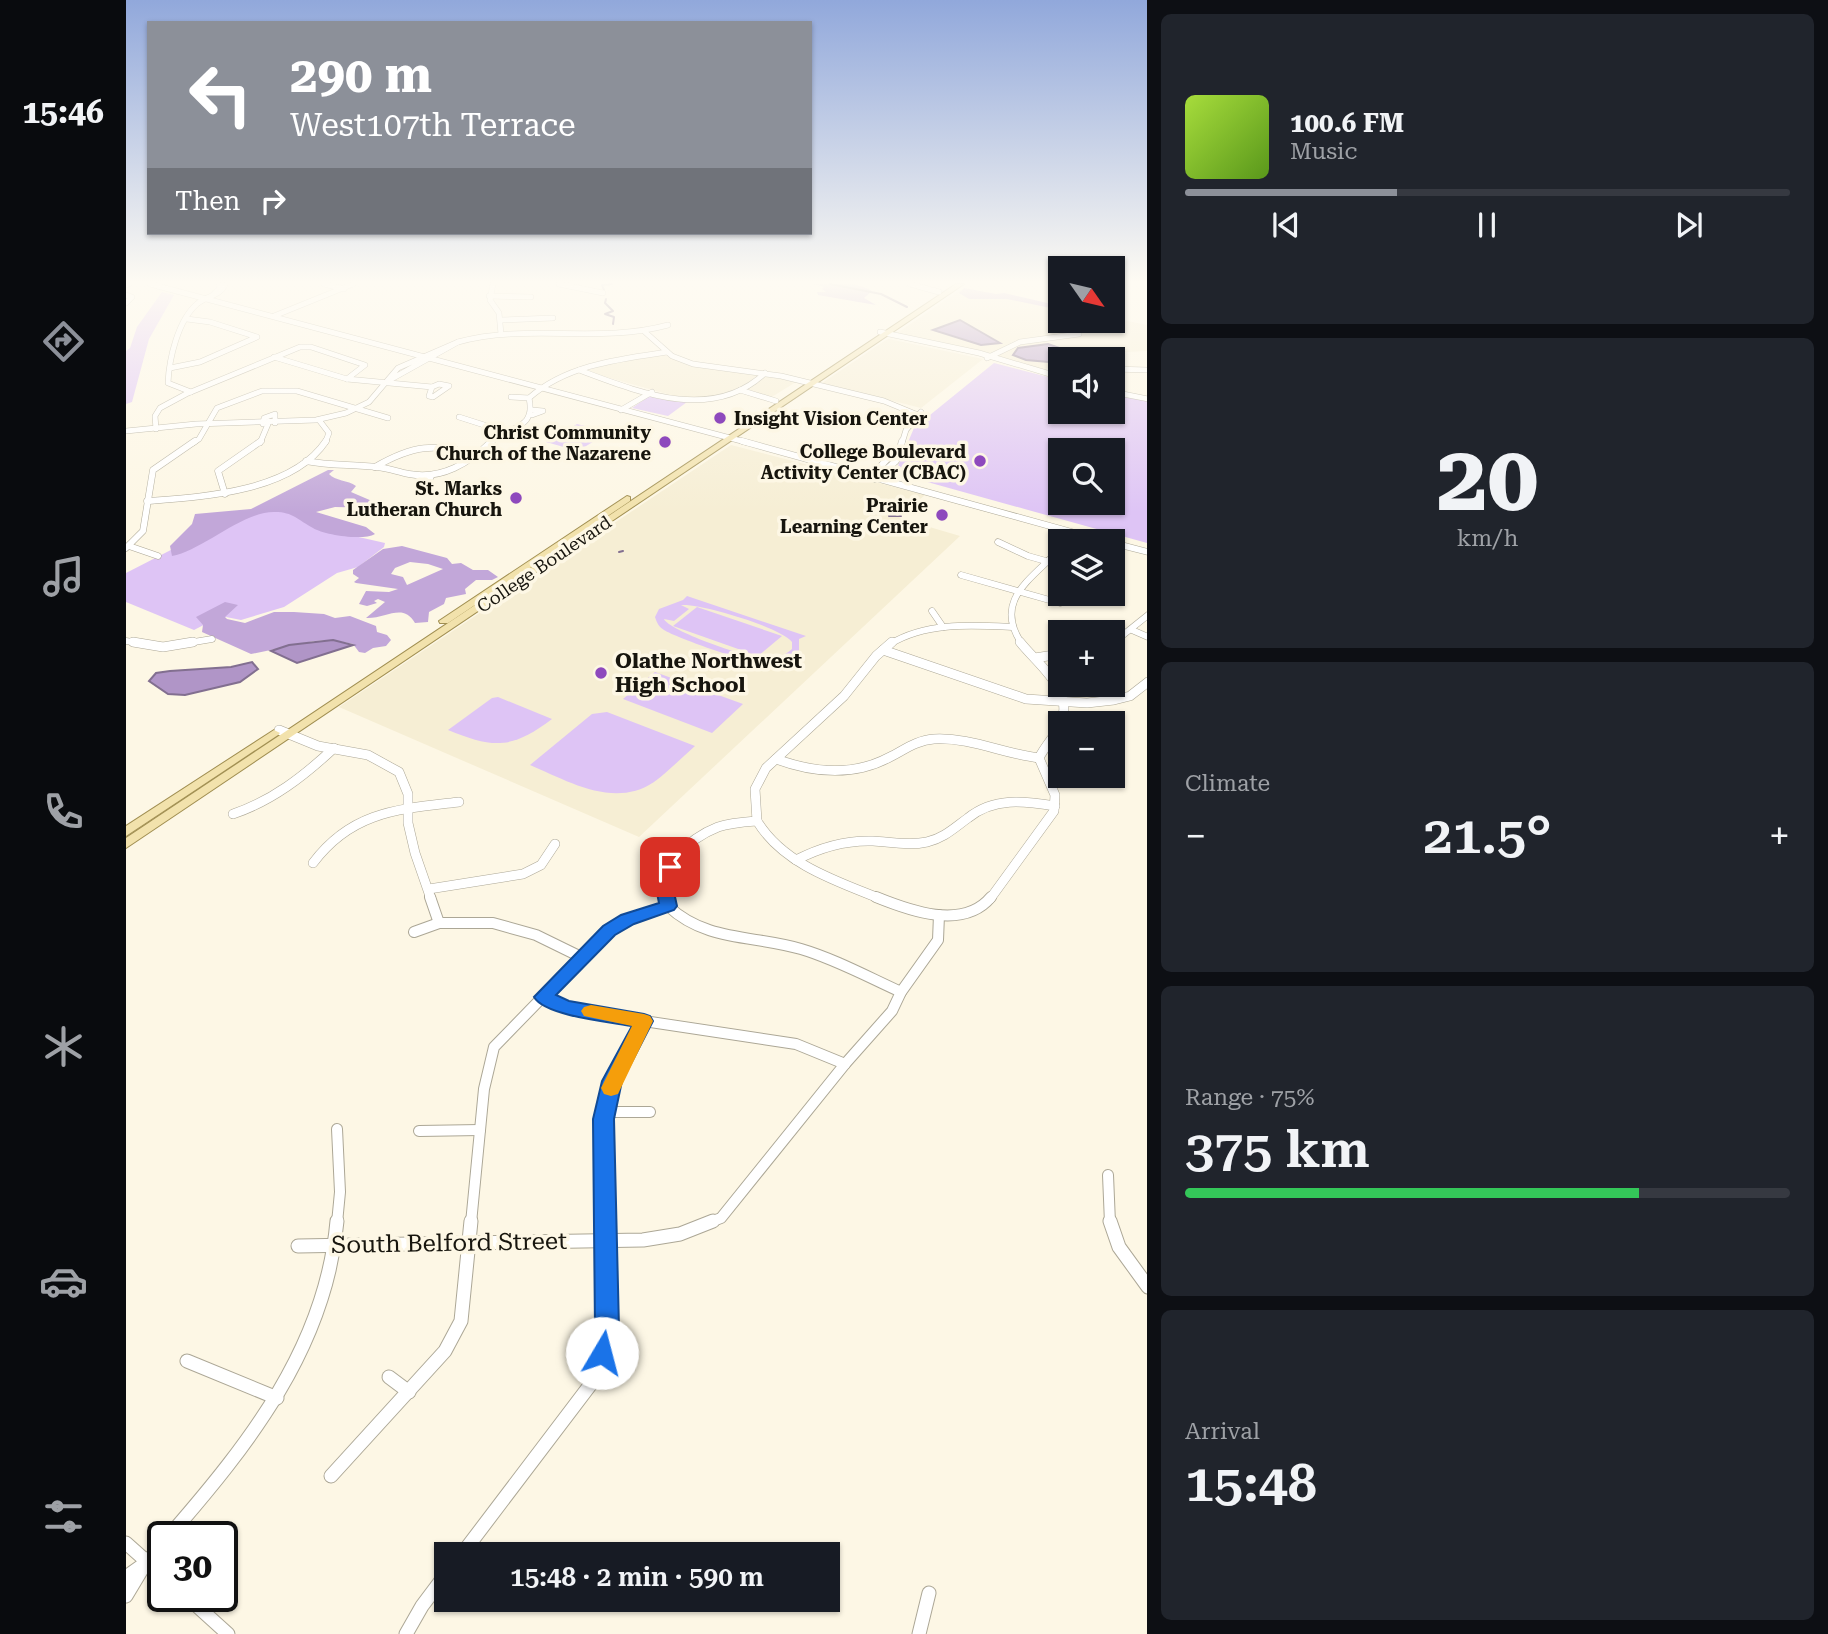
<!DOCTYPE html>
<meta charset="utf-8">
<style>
:root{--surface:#171b24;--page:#20242c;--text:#f1f3f6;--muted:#9ea1a6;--line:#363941;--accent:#8c9099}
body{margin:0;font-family:"Roboto Serif",serif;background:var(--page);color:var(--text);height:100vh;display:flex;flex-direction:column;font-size:26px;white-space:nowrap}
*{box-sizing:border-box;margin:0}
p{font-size:23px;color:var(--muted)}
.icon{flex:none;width:38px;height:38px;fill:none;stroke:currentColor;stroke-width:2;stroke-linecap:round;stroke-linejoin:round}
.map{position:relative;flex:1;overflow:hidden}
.details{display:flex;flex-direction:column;gap:14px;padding:14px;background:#0d0f14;width:681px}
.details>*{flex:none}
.banner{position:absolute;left:21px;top:21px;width:665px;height:214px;border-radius:0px;box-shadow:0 2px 5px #0004;background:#8c9099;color:#fff;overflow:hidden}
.needle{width:46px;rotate:124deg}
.controls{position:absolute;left:922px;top:256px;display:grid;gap:14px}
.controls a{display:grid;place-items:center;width:77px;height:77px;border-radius:0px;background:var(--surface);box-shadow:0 2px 5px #0004;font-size:35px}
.speed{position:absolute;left:21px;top:1521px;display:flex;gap:14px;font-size:35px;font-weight:700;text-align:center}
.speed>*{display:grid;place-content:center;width:91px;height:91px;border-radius:50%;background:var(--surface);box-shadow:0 2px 5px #0004;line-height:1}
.speed .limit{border:4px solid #111;border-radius:10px;background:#fff;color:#111}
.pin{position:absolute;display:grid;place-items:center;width:60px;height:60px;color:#fff;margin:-30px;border-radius:14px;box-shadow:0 4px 10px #0006}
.me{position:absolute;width:77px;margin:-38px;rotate:8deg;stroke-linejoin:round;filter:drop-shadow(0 0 5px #0008)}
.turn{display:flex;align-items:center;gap:24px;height:147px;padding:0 28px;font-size:32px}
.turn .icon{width:91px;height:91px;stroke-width:2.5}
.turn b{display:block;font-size:49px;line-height:60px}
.then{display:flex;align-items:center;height:66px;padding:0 28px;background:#0003;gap:14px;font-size:26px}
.big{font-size:52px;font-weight:600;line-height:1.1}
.details .widget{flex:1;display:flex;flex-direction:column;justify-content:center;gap:10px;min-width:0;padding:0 24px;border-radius:10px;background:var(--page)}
.details .dial{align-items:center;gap:0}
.dial b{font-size:91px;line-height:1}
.song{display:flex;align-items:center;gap:21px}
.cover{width:84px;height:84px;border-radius:10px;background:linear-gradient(135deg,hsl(80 70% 55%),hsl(90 70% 35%))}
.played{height:7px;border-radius:4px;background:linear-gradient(90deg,var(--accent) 35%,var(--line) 35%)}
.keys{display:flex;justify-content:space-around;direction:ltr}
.heat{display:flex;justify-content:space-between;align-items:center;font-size:38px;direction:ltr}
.charge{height:10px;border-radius:5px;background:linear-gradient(90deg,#34c759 75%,var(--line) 0)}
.trip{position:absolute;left:308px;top:1542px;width:406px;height:70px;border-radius:0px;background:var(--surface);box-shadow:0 2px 5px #0004;font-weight:600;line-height:70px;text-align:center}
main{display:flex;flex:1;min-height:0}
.tab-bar{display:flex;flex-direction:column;width:126px;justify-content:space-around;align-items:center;background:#090b0e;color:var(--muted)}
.tab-bar .icon{width:49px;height:49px}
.tab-bar .current{color:var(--accent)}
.tab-bar b{font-size:32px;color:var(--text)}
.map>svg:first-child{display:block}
.built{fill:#f6eed4}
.green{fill:#dec4f5;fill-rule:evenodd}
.forest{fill:#c2a7d9;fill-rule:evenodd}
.water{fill:#b095c7;stroke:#826f90;stroke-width:2}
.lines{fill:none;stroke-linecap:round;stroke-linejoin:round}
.stream{stroke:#826f90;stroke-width:2}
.minor-far4-casing{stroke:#aca796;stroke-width:6}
.minor-far3-casing{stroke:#aca796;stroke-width:7}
.minor-far2-casing{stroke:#aca796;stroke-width:10}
.minor-far1-casing{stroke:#aca796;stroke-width:12}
.minor-casing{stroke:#aca796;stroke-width:15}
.major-casing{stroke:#a08e51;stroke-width:2}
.minor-far4{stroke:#fff;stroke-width:5}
.minor-far3{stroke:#fff;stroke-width:6}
.minor-far2{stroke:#fff;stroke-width:9}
.minor-far1{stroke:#fff;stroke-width:10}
.minor{stroke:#fff;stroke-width:13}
.major{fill:#f2e2ac;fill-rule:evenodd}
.route{fill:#1a73e8;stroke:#114b97;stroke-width:2}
.slow{fill:#f59e0b}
.poi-dot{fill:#8e49bd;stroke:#fdf7e5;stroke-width:2.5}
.labels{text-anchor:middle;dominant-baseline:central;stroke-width:7;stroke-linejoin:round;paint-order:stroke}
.far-poi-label{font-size:18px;font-weight:bold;fill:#17150e;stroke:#fdf7e5;text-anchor:end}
.far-street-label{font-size:18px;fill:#17150e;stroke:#fdf7e5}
.poi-label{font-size:21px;font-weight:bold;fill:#17150e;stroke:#fdf7e5;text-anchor:start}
.near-street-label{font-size:24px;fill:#17150e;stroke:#fdf7e5}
</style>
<main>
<nav class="tab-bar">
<b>15:46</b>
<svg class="icon current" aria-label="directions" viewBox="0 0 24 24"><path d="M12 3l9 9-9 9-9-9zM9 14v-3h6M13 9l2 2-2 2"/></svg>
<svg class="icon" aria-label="music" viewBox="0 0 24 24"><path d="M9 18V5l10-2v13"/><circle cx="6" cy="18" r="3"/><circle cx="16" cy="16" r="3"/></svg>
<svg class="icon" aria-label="phone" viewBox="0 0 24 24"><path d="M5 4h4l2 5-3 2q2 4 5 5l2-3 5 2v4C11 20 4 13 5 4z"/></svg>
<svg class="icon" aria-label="climate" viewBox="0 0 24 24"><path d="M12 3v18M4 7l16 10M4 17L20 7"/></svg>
<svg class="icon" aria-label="car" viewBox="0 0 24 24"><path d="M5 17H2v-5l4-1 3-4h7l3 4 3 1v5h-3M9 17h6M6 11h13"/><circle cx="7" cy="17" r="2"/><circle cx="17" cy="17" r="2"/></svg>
<svg class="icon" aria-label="filters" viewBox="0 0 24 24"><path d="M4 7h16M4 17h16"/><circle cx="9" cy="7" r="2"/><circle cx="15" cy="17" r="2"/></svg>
</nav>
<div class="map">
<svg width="1022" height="1634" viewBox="0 0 1022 1634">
<rect width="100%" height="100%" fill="#fdf7e5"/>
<!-- built -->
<g class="built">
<path d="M836 289 934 308V320L987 318 1021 325V351L942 355 918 370 863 353 771 333Z"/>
<path d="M760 340 763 339 857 359 795 408 696 383Z"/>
<path d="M538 355 569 367 633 374 617 387 586 399H559L459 371 499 360Z"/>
<path d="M641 376 670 382 644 398 619 389Z"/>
<path d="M605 445 799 495 773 518 834 536 513 837 213 707Z"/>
</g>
<!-- green -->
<g class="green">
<path d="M36 292 48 295 23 339 6 402 0 404V351L4 348 11 327Z"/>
<path d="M868 363 934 380V411H987V394L1021 401V543L769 473 788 428ZM934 450H987V502H934Z"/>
<path d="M526 394H530L561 402 542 416 506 408Z"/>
<path d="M451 424 483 432 452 451 420 442Z"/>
<path d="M152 509 177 517 193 528 259 543 258 547 232 567 211 573 158 607 115 620 95 616 68 630 0 602V573L117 513Z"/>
<path d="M561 596 680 636 673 639V651C664 663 646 665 632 663 617 661 551 638 538 630 533 627 531 623 529 617L533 609 557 600ZM555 605C574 603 654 627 666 642V649C658 656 650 659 640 659 624 659 543 631 538 619L548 621 563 609Z"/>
<path d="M571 607 656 636 632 656 547 626Z"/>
<path d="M529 672 617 704 586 733 497 699Z"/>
<path d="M372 697 426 719C386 749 368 749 322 730L366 698Z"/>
<path d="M481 712 569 746C555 758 542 772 528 782 488 809 442 781 404 765L466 714Z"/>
</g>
<!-- forest -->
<g class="forest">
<path d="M687 284C706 284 730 281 746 291L738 298 750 305 692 295 691 292H700L696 289 698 287Z"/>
<path d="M838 288 870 294 878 293 934 306V310L881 299H843L833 293Z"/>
<path d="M202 470H208L203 474C209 481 222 480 230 486L225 492 253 504V508L209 507 190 512 240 527 249 534C237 541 198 535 187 528 172 520 167 512 149 512 117 511 76 551 46 556L44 546 66 524 69 514 125 509Z"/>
<path d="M276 546 321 558 326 564 335 563 347 570H362L372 577 366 580H350L339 589 340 594 320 598 318 604 303 612 302 622 289 623C277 602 260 619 240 618L259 602 252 599 248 601 251 603 241 606 233 604 240 591 263 592 272 589 230 583 228 582 233 578 227 574V570L257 549ZM284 562 302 564 317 569 281 585 277 577 265 574 269 568Z"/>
<path d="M99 602 112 605 99 617 101 619 119 623 148 612H168L198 614 209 618 224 616 250 626 251 632 261 635 265 640 260 646 247 648 239 653 233 652 227 644 207 640 188 641 125 654 76 632 77 625 70 617Z"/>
</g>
<!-- water -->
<g class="water">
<path d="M834 320 874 343 855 345 807 330Z"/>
<path d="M922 344 936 349 934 356 952 359H934V367L923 362 900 360 887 355 892 348Z"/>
<path d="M207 640 227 645 171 663 145 651 163 645Z"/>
<path d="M126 662 132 669 114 682 59 695 42 694 23 681 30 673 44 671 105 667Z"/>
</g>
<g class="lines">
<!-- stream -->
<g class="stream">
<path d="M704 284 755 294 781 307"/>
<path d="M478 290 476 285 486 284"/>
<path d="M480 299 479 303 487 311 479 314 488 317 487 324"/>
<path d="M763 516H775"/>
<path d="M493 552 497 551"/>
</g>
<!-- minor-far4 casing -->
<g class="minor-far4-casing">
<g id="minor-far4">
<path d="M24 284 623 443"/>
<path d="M198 284 218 289"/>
<path d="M367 284 364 300 373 313 375 334"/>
<path d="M433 284 477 293"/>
<path d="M784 284 813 292"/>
<path d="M0 285 3 284"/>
<path d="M0 295 6 297 0 303"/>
<path d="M363 296 405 297"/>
<path d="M148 316 227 284"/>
<path d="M375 320 427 318"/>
<path d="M519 332 546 356 567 364 655 376 758 401 792 415"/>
<path d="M754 332 853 353 934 377"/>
<path d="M332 342C401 323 473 344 542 325"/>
<path d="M148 357 221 379 306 387"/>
<path d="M861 358 894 342 953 334"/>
<path d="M44 368 74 362 131 337 84 322 61 319"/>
<path d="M987 369 1022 370"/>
<path d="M453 370C512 392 586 423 639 373"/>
<path d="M313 384 323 386 307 397 303 396 306 387Z"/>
<path d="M614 390 650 401"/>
<path d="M65 392 42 383C43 359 52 320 71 304 81 295 93 297 99 285H93V289L86 296"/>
<path d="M987 392 1022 399"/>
<path d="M385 397 403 398"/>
<path d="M406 410 417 411 406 415"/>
<path d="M495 410 526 392"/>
<path d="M333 417 380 432"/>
<path d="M193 420 203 433 199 443"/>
<path d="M137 424 138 418 149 414V423"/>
<path d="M30 429 29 416 34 408 60 394 174 347H185L239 365 221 379"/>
<path d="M0 431 70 424 190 420 220 413 243 402 272 368 332 342 262 381"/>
<path d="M67 443 73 439 91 408 136 391H171L262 418"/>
<path d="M134 443 142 424"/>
<path d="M364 443C384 425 410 430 403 398 440 365 493 359 541 352"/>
<path d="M776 443 780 430 795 412"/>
</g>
</g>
<!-- minor-far3 casing -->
<g class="minor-far3-casing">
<g id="minor-far3">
<path d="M616 441 978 541"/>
<path d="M180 461C204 466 227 464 251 467 262 468 272 472 283 474 316 480 343 463 366 441"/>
<path d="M249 467C287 445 308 443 351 455"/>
<path d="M751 470 765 455 770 454"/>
<path d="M749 479 770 461 776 441"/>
<path d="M300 487 305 476"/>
<path d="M99 494 92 471 135 441"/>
<path d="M21 501C76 497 166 492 200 441"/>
<path d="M942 541 949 533"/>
<path d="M872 542 902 556 934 565"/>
<path d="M987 543 1022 552"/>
<path d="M3 546 32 556"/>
<path d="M0 548 17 531 27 470 69 441"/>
<path d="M835 575 934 603"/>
<path d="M806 611 817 627"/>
<path d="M1006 630 1022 637"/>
<path d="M0 641 18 644"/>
<path d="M987 643 1022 615"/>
<path d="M56 644 86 639"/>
<path d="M764 644C800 622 845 625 886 627"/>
<path d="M896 644C866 600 906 579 934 549"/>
</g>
</g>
<!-- minor-far2 casing -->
<g class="minor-far2-casing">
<g id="minor-far2">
<path d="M7 642 37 647 67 642"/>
<path d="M757 650 900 699 961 703 988 700 1004 696 1022 682"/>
<path d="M909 658 934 654"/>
<path d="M153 730 192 746 242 755 273 772 282 794V823L289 853 305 899"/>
<path d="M650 759C688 773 727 777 764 757 778 750 791 740 808 739 844 737 878 754 913 758"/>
<path d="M107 814C146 801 178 776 208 748"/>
<path d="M631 821C657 864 710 881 755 899"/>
<path d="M670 860C695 847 719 840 747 841 765 842 783 846 801 842 818 838 828 828 842 818 868 797 898 801 929 806"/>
<path d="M187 863C226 811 273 809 333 802"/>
<path d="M303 889 397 874 415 865 429 844"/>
<path d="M540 899C531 867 564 838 592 827 604 823 618 822 631 821L629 789 640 768 718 696 750 656 766 642"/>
<path d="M864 899 928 811 929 795 913 758C919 746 928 737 934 726 950 691 913 666 894 642"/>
</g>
</g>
<!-- minor-far1 casing -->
<g class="minor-far1-casing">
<g id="minor-far1">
<path d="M304 897 313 923H367L410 935 455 957"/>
<path d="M750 897C782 910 837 931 865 897"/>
<path d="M542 906C580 942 628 935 675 949 709 959 742 977 775 992"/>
<path d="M288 932 313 923"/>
<path d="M417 997 440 1007 518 1021 486 1081 478 1119 479 1223"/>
<path d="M518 1021 670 1044 719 1064"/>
<path d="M479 1112H524"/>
<path d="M211 1129 214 1192 211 1223"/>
<path d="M293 1131 354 1130"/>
<path d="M982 1175 984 1223"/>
<path d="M345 1223 358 1089 368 1047 478 934 502 920 542 906 539 897"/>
<path d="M582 1223 595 1218 719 1064 766 1011 775 992 812 940 813 915"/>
</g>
</g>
<!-- minor casing -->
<g class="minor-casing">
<g id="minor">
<path d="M984 1221 993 1247 1022 1287"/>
<path d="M172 1246 517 1240 554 1234 587 1221"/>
<path d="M61 1361 151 1398"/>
<path d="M263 1377 283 1392"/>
<path d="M205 1476 319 1351 335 1321 345 1221"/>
<path d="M43 1536C123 1444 200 1347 211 1221"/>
<path d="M0 1543 37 1576"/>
<path d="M336 1554 471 1376 481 1329 479 1221"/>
<path d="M0 1577 21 1562 37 1543"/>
<path d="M0 1596 18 1566"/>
<path d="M60 1596 102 1634"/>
<path d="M280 1634 296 1606 320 1574"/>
<path d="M793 1634 803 1593"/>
</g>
</g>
<!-- major casing -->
<g class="major-casing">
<g id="major">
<path d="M830 284H838L0 848V838Z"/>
<path d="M501 496 504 497V501L322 623H314L313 621Z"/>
<path d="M148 730 154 733 152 735 0 836V826Z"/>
</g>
</g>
<!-- minor-far4 -->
<use href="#minor-far4" class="minor-far4"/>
<!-- minor-far3 -->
<use href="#minor-far3" class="minor-far3"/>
<!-- minor-far2 -->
<use href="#minor-far2" class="minor-far2"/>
<!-- minor-far1 -->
<use href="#minor-far1" class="minor-far1"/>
<!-- minor -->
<use href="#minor" class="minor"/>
<!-- major -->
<use href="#major" class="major"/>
</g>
<!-- sky -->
<linearGradient id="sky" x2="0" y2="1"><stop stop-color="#91a8db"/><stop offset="0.55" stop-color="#fefbf3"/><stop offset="1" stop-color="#fefbf3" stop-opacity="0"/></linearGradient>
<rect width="1022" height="513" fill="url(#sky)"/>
<!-- route -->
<path class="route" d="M544 861 553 867 546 883 551 906 548 910 508 924 489 935 430 995 443 1001 518 1014 524 1016 527 1021 496 1081 488 1119 493 1329 484 1361 476 1364 468 1361 464 1353 469 1329 467 1119 476 1081 506 1026C484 1022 419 1016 408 997L477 926 495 915 533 903 529 883 539 863Z"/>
<!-- slow -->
<path class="slow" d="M465 1005 518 1014 524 1016 527 1021 492 1094 485 1096 478 1094 475 1088 506 1026 458 1016 455 1011 458 1007Z"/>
<!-- markers -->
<g class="poi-dot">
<circle cx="594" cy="418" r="7"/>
<circle cx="539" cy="442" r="7"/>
<circle cx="854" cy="461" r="7"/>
<circle cx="390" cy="498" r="7"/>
<circle cx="816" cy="515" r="7"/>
<circle cx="475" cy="673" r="7"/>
</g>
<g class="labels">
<!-- far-poi labels -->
<g class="far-poi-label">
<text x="608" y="418" text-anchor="start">Insight Vision Center</text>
<text x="525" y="432">Christ Community<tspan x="525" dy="21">Church of the Nazarene</tspan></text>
<text x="840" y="451">College Boulevard<tspan x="840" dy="21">Activity Center (CBAC)</tspan></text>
<text x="376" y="488">St. Marks<tspan x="376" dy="21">Lutheran Church</tspan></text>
<text x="802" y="505">Prairie<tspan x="802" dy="21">Learning Center</tspan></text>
</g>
<!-- far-street labels -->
<g class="far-street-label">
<text transform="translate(418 564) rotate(-34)">College Boulevard</text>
</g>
<!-- poi labels -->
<g class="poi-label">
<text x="489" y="661">Olathe Northwest<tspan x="489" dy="24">High School</tspan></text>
</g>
<!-- near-street labels -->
<g class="near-street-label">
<text transform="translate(323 1243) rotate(-1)">South Belford Street</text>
</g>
</g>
</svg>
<div class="controls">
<a><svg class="needle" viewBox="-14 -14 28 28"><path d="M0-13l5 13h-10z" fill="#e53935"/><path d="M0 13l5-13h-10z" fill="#9ea1a6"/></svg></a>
<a><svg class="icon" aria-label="sound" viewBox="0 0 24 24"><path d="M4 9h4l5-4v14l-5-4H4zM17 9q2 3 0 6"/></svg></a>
<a><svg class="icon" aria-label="search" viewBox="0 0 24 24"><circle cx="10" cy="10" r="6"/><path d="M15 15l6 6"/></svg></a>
<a><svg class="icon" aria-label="layers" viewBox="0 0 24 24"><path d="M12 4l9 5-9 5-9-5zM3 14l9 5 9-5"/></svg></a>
<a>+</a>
<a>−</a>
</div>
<div class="speed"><div class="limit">30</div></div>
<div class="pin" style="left:544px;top:867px;background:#d93025"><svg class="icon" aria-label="arrive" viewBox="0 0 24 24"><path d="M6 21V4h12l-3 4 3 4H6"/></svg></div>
<svg class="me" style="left:476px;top:1353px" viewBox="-20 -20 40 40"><circle r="19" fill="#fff"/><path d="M0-13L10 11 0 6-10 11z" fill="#1a73e8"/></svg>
<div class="trip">15:48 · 2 min · 590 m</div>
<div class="banner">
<div class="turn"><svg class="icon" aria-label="left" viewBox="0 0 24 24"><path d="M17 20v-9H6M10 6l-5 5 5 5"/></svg><div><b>290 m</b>West107th Terrace</div></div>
<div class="then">Then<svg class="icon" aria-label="right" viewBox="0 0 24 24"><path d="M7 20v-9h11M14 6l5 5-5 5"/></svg></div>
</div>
</div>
<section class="details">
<div class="widget">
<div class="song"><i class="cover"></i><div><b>100.6 FM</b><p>Music</p></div></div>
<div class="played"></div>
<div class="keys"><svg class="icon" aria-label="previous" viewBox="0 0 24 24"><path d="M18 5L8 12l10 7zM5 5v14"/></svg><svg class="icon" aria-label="pause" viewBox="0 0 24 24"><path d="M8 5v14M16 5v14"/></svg><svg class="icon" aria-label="next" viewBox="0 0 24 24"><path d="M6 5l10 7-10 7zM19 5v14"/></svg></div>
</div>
<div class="widget dial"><b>20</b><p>km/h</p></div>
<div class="widget"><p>Climate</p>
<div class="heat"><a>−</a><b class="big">21.5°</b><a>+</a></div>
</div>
<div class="widget"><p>Range · 75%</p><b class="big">375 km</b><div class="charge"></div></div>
<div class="widget"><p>Arrival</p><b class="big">15:48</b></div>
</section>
</main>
